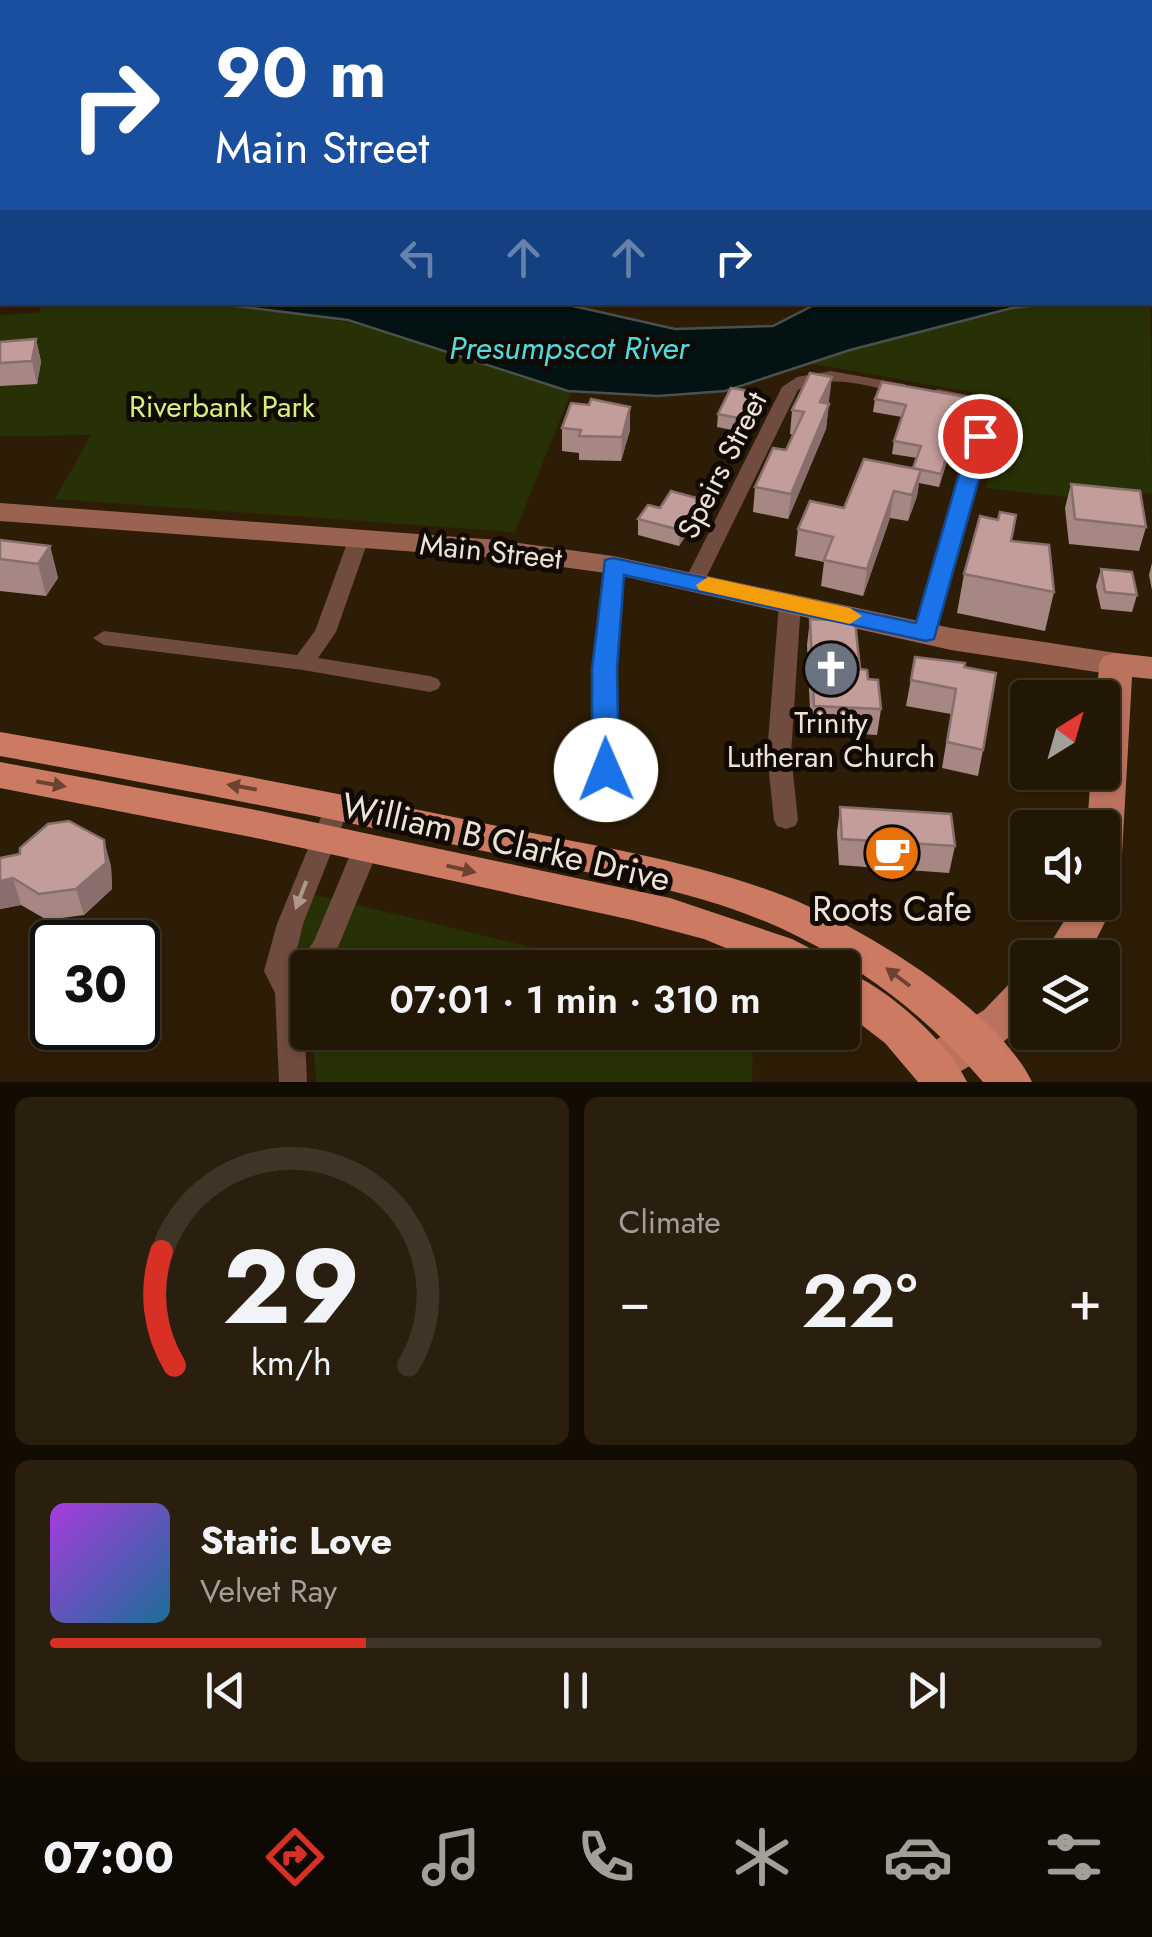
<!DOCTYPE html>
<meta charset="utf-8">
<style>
:root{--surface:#221604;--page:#2a1f0e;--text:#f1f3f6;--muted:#a29f9a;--line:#3f3526;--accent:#d93025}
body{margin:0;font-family:Jost,sans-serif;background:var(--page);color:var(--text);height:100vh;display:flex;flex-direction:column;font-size:38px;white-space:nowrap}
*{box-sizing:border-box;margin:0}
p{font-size:32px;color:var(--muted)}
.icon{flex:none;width:55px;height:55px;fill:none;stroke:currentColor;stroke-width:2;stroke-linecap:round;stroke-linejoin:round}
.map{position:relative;height:1082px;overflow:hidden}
.panel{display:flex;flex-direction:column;gap:15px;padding:15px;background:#130c02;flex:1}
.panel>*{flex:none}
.hud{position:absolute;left:0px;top:0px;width:1152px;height:305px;box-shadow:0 2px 8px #0004,0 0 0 2px var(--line);background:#1a4fa0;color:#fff;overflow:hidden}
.needle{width:65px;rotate:37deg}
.controls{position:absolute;left:1010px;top:680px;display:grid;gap:20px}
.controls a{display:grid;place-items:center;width:110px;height:110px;border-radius:10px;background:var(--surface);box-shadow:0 2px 8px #0004,0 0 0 2px var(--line);font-size:50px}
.speed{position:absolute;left:30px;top:920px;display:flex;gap:20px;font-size:50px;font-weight:700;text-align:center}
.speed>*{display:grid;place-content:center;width:130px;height:130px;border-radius:50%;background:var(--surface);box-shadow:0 2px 8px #0004,0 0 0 2px var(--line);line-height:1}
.speed .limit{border:5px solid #111;border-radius:15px;background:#fff;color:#111}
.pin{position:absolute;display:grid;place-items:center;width:85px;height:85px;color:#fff;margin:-42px;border:5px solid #fff;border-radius:50%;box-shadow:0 2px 10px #0007}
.me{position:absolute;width:110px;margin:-55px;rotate:359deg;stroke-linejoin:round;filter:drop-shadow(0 0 8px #0008)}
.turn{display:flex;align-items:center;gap:35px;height:210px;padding:0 50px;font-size:45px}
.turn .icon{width:130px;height:130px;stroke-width:2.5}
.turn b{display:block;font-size:70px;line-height:85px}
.lanes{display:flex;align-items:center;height:95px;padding:0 50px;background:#0003;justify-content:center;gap:50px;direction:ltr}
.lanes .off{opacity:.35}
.big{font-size:75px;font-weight:600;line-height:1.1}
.panel .card{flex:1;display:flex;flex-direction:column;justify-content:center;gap:15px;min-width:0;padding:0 35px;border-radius:15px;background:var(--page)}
.panel .dial{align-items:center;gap:0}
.dial svg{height:260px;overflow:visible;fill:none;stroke:var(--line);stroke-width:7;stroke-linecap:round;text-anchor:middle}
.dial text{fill:var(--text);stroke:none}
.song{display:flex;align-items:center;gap:30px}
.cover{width:120px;height:120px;border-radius:15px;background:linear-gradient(135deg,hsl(280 70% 55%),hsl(200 70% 35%))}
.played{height:10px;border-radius:5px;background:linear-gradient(90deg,var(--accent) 30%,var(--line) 30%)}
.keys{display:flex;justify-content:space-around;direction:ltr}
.heat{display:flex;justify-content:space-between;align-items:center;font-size:55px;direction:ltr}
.panel .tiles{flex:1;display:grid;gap:15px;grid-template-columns:1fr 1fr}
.card:last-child{grid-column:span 2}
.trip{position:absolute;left:290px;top:950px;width:570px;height:100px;border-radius:10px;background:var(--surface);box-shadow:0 2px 8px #0004,0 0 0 2px var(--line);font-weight:600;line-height:100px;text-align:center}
.tabs{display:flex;height:160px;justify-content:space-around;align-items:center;background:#0e0902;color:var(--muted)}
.tabs .icon{width:70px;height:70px}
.tabs .on{color:var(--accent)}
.tabs b{font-size:45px;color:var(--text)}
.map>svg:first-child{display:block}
.green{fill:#283105}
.water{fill:#031212;stroke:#4a514d;stroke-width:2.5}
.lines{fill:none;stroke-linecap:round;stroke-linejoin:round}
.minor{fill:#6f4b40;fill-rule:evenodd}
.secondary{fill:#9a6251;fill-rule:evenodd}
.primary{fill:#bc735d;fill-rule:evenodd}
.trunk{fill:#cc7b62;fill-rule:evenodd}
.wall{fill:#a78784}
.shaded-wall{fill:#886e6c}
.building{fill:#c29d9a;stroke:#886e6c;stroke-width:2.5}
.oneway{fill:#6e4232}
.oneway2{fill:#af978b}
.route{fill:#1a73e8;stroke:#114b97;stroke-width:2.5}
.slow{fill:#f59e0b}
.labels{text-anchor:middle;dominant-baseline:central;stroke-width:10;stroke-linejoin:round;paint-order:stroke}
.park-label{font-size:30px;fill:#d4ef7a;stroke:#110903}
.street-label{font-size:30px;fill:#efe3d6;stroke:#110903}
.poi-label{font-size:30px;fill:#efe3d6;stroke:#110903}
.water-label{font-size:32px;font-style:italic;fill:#51dadd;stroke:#110903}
.near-street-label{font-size:35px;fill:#efe3d6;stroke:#110903}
.near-poi-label{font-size:35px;fill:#efe3d6;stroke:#110903}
</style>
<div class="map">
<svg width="1152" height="1082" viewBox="0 0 1152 1082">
<rect width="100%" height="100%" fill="#2e1d06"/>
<!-- green -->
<g class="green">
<path d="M1150 293 1152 493 1075 498 986 488 1010 399 808 363 1005 302H1150Z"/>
<path d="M42 303H232L295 311 432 342 521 378 575 383 515 532 55 499 91 435 0 436V315L38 313Z"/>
<path d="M291 889 613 967 308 968 307 1010Z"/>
<path d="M311 1033H753L752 1082H317Z"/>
</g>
<!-- water -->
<path class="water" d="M212 303H560L675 329 773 326 818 303H1062L1012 308 850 350 725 391 658 396 568 391 348 320Z"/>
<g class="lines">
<!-- minor -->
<g class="minor">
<rect x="0" y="62" width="2" height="8"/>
<rect x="0" y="108" width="2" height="8"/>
<rect x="1150" y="170" width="2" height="10"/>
<rect x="1150" y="195" width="2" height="8"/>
<path d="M831 371 904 384 913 389 904 394C870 387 831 372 798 390L704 582 694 588 687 587 684 582 782 387 797 377Z"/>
<path d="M938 389 977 397 995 413 937 633 926 640 915 633 977 413 965 405 932 398 929 394Z"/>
<path d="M359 532 369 538 336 632 318 658 430 676 438 679 441 684 438 689 430 692 303 670 104 645 93 638 104 631 297 655 315 631 349 538Z"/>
<path d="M613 559 623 565 616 669 617 770 613 776H597L593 770 594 669 603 565Z"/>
<path d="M790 596 801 603 791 754 798 820 795 826 786 829 777 826 774 820 767 754 779 603Z"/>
<path d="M338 796 347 799 350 805 303 924 292 971 303 993 307 1082H279L275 993 264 971 277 924 326 805 329 799Z"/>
<path d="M366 839 375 841 379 848 338 947 325 968H308V978L299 976 295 968 314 941 353 848 357 841Z"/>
</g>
<!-- secondary -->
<path class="secondary" d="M0 503 498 540 613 556 951 628 1116 653 1128 656 1133 664 1128 672 1116 675 951 650 613 574 498 558 0 521Z"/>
<!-- primary -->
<g class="primary">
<path d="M1116 653 1152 657V679L1132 677 1121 873 1116 883 1102 887V828H1087L1091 772H1102V698H1097L1099 664 1104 656Z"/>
<path d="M1102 889 1110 891 1115 902 1088 956 1041 958 1076 902H1102Z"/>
<path d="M1028 975V1020C1013 1036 955 1082 933 1082 931 1082 920 1078 918 1077L912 1064 918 1051 984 1010 1013 980Z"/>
</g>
<!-- trunk -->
<g class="trunk">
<path d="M0 732C170 761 339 793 507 828 601 847 697 862 787 897 862 927 996 1008 1032 1082H983C932 1022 870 973 799 937 709 891 605 877 507 856 339 820 170 787 0 756Z"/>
<path d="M0 762 261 811 670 898 792 939 825 956 831 968H774L704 939 632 920 261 839 0 788Z"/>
<path d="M842 970C885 985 947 1041 967 1082H918L885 1043 842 1010Z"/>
</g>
</g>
<!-- wall -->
<g class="wall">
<path d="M36 339 41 362 37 384 0 386V342Z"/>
<path d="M756 392 755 406 742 432 717 427 718 414Z"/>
<path d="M875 399 963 409 939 487 919 483 917 496 908 521 890 518 863 596 821 586 824 562 795 556 798 529 844 508 912 469 917 458 892 454 894 441 902 417 873 412Z"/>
<path d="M829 401 826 429 788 519 753 512 755 487 786 450 793 435 790 434 792 410Z"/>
<path d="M630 407V430L621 461 579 460V453L562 451V428Z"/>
<path d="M1071 484 1146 527 1139 551 1069 544 1065 508Z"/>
<path d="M700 499 699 515 679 546 638 535V519Z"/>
<path d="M0 540 50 546 58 578 46 596 0 591Z"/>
<path d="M1011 541 1054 592 1045 631 957 613 964 574Z"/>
<path d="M1152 563V590L1149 575Z"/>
<path d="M1101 569 1137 595 1132 612 1101 609 1096 586Z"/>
<path d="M810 619 868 679 881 709 877 735 811 731 807 645Z"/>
<path d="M915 657 964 667 983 750 978 776 942 768 951 714 906 706Z"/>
<path d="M840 807 955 846 949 873 839 865 837 833Z"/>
<path d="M0 858 111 866 112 889 84 915 47 920 21 905 0 909Z"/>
</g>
<!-- shaded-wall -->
<g class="shaded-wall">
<path d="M36 339 41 362 37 384 32 361Z"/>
<path d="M832 377 829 401 817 427 820 402Z"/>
<path d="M756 392 755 406 742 432 743 419Z"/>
<path d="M966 397 963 409 939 487 941 474Z"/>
<path d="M829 404 826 429 788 519 791 494Z"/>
<path d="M630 407V430L621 461 622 437Z"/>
<path d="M921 470 917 496 908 521 912 495Z"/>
<path d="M894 491 890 518 863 596 867 569Z"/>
<path d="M700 499 699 515 679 546 680 530Z"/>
<path d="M50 546 58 578 46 596 38 564Z"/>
<path d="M104 840 111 866 112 889 84 915 76 889Z"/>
<path d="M13 878 21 905 0 909V881Z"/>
</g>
<!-- building -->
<g class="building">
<path d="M575 0H608V2H574Z"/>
<path d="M36 339 32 361 0 363V342Z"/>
<path d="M810 373 832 377 820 402 829 404 791 494 755 487 773 448 786 450 804 412 792 410Z"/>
<path d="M882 382 966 397 941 474 913 468 921 446 894 441 906 405 875 399Z"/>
<path d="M731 388 756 392 743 419 718 414Z"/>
<path d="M591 399 630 407 622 437 579 436 581 430 562 428 571 403 589 405Z"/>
<path d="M864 459 921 470 912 495 894 491 867 569 824 560 833 537 798 529 810 501 844 508Z"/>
<path d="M1071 484 1140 491 1146 527 1075 519Z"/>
<path d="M671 491 700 499 680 530 638 519 648 505 660 508Z"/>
<path d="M1000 512 1016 515 1011 541 1049 545 1054 592 964 574 980 516 998 520Z"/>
<path d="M0 540 50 546 38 564 0 559Z"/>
<path d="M1101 569 1132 572 1137 595 1105 592Z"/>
<path d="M810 619 855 621 860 669 867 670 868 679 878 680 881 709 814 706Z"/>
<path d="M915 657 965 663 964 667 996 673 983 750 947 742 956 689 911 680Z"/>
<path d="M840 807 951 814 955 846 842 839Z"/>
<path d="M69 821 104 840 106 863 76 889 39 894 13 878 0 881V858L20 854V848L48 824Z"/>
</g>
<!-- one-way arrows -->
<defs><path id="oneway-solid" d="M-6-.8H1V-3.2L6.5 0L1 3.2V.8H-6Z" transform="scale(2.5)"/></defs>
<g class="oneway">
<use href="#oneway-solid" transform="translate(51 784) rotate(10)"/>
<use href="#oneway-solid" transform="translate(242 787) rotate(-170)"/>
<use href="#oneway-solid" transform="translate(461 869) rotate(13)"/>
<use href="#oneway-solid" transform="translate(898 977) rotate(-143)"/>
</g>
<use class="oneway2" href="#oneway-solid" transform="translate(301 895) rotate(111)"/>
<!-- route -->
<path class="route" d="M980 429 991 436 934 639 926 641 624 575 617 669 619 770 615 777H596L592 770V669L605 560 613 558 916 623 970 436Z"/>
<!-- slow -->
<path class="slow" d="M708 577 850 608 862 616 850 624 699 590 696 585Z"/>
<!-- icons -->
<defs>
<g id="church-disc" transform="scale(2.875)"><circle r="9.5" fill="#6b7280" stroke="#110903"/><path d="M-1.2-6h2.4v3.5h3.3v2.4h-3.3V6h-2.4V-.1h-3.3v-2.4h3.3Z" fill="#fff"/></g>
<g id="cafe-disc" transform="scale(2.875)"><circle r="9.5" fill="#e8710a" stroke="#110903"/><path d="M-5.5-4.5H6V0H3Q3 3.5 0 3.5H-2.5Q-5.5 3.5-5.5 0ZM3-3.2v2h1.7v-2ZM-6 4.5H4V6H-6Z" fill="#fff"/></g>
</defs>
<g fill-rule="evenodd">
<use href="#church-disc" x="831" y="669"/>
<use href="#cafe-disc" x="892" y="853"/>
</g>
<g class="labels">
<!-- park labels -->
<g class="park-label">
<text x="222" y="406">Riverbank Park</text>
</g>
<!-- street labels -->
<g class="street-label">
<text transform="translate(722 465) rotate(-63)">Speirs Street</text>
<text transform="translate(491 551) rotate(6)">Main Street</text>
</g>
<!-- poi labels -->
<g class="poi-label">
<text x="831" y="722">Trinity<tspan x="831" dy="34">Lutheran Church</tspan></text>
</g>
<!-- water labels -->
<g class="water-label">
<text x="569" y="348">Presumpscot River</text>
</g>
<!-- near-street labels -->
<g class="near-street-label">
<text transform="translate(506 842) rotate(13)">William B Clarke Drive</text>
</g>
<!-- near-poi labels -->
<g class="near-poi-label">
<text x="892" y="909">Roots Cafe</text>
</g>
</g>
</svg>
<div class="controls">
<a><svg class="needle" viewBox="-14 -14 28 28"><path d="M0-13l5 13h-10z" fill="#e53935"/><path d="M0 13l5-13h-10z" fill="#a29f9a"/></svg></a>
<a><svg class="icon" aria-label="sound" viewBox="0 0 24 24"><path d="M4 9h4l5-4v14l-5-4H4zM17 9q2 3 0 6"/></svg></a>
<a><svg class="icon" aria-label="layers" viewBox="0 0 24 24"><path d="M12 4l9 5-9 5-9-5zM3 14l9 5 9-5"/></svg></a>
</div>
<div class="speed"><div class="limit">30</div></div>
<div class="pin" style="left:980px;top:436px;background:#d93025"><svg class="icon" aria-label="arrive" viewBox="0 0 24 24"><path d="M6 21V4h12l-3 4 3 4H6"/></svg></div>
<svg class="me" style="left:606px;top:770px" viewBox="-20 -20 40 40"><circle r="19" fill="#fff"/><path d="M0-13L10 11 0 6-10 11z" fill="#1a73e8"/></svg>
<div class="trip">07:01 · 1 min · 310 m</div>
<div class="hud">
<div class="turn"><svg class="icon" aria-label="right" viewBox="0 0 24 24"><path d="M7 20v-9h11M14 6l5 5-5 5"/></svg><div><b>90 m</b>Main Street</div></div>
<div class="lanes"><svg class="icon off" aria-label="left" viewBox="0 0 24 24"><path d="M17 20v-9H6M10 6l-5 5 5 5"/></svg><svg class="icon off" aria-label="ahead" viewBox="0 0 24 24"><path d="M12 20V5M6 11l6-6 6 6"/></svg><svg class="icon off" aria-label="ahead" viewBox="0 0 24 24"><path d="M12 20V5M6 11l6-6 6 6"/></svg><svg class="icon" aria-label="right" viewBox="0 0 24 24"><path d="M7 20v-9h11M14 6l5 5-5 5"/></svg></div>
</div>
</div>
<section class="panel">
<div class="tiles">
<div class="card dial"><svg viewBox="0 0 100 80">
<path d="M14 69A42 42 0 1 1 86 69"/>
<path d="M14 69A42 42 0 0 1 10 34" stroke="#d93025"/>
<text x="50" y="56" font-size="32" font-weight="700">29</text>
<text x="50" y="72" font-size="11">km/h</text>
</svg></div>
<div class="card"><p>Climate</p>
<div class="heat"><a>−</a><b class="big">22°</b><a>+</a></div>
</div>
<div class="card">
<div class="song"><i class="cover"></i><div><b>Static Love</b><p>Velvet Ray</p></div></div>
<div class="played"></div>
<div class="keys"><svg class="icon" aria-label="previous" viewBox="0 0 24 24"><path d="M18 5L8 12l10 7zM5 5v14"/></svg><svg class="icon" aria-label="pause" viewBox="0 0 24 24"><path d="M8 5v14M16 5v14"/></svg><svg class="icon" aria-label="next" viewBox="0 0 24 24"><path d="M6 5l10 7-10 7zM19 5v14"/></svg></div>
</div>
</div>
</section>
<nav class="tabs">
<b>07:00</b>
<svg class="icon on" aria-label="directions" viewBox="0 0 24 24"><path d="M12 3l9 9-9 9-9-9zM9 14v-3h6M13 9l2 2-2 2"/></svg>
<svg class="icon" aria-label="music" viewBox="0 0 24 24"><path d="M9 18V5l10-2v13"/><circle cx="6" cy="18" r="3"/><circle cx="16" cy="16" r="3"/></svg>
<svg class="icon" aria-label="phone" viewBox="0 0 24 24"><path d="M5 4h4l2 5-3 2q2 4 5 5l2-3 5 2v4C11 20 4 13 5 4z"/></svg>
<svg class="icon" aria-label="climate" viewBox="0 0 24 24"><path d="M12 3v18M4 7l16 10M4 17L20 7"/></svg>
<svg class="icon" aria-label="car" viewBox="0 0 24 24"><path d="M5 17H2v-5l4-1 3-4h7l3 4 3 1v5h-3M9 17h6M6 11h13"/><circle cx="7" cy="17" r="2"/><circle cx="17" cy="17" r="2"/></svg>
<svg class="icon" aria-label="filters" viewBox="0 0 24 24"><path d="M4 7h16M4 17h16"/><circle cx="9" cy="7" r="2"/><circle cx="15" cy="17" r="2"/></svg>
</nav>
